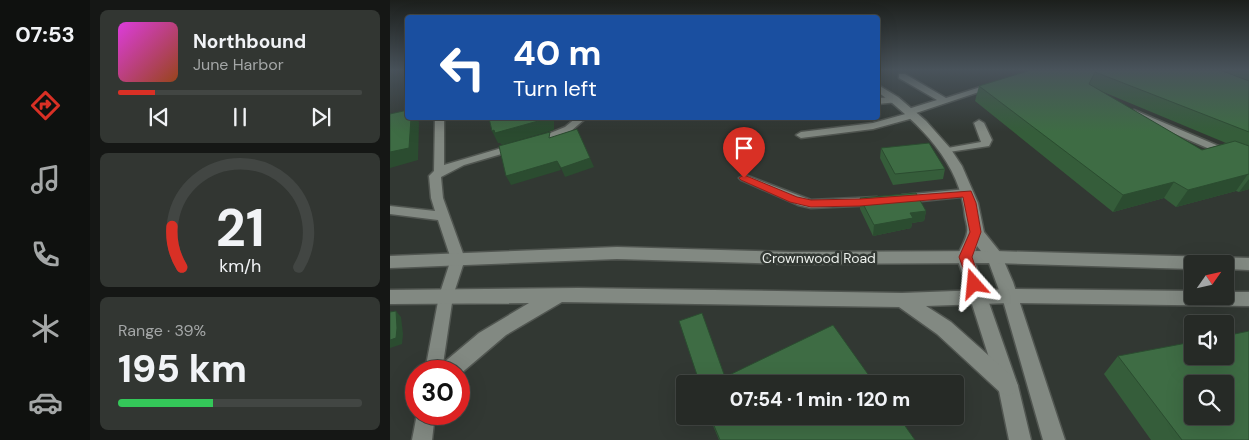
<!DOCTYPE html>
<meta charset="utf-8">
<style>
:root{--surface:#262a26;--page:#323632;--text:#f1f3f6;--muted:#a4a7a7;--line:#424643;--accent:#d93025}
body{margin:0;font-family:"DM Sans",sans-serif;background:var(--page);color:var(--text);height:100vh;display:flex;flex-direction:column;font-size:19px;white-space:nowrap}
*{box-sizing:border-box;margin:0}
p{font-size:16px;color:var(--muted)}
.icon{flex:none;width:28px;height:28px;fill:none;stroke:currentColor;stroke-width:2;stroke-linecap:round;stroke-linejoin:round}
.map{position:relative;flex:1;overflow:hidden}
.drawer{display:flex;flex-direction:column;gap:10px;padding:10px;background:#151715;width:300px}
.drawer>*{flex:none}
.hud{position:absolute;left:15px;top:15px;width:475px;height:105px;border-radius:5px;box-shadow:0 5px 20px #0002,0 0 0 1px var(--line);background:#1a4fa0;color:#fff;overflow:hidden}
.needle{width:32px;rotate:56deg}
.controls{position:absolute;left:794px;top:255px;display:grid;gap:10px}
.controls a{display:grid;place-items:center;width:50px;height:50px;border-radius:5px;background:var(--surface);box-shadow:0 5px 20px #0002,0 0 0 1px var(--line);font-size:25px}
.speed{position:absolute;left:15px;top:360px;display:flex;gap:10px;font-size:25px;font-weight:700;text-align:center}
.speed>*{display:grid;place-content:center;width:65px;height:65px;border-radius:50%;background:var(--surface);box-shadow:0 5px 20px #0002,0 0 0 1px var(--line);line-height:1}
.speed .limit{border:8px solid #d22;background:#fff;color:#111}
.pin{position:absolute;display:grid;place-items:center;width:42px;height:42px;color:#fff;margin:-51px -21px;border-radius:50% 50% 50% 0;rotate:-45deg;box-shadow:0 0 5px #0007}
.pin .icon{rotate:45deg}
.me{position:absolute;width:55px;margin:-28px;rotate:342deg;stroke-linejoin:round;filter:drop-shadow(0 0 4px #0008)}
.turn{display:flex;align-items:center;gap:18px;height:105px;padding:0 25px;font-size:22px}
.turn .icon{width:65px;height:65px;stroke-width:2.5}
.turn b{display:block;font-size:35px;line-height:42px}
.big{font-size:38px;font-weight:800;line-height:1.1}
.drawer .card{flex:1;display:flex;flex-direction:column;justify-content:center;gap:8px;min-width:0;padding:0 18px;border-radius:8px;background:var(--page)}
.drawer .dial{align-items:center;gap:0}
.dial svg{height:130px;overflow:visible;fill:none;stroke:var(--line);stroke-width:7;stroke-linecap:round;text-anchor:middle}
.dial text{fill:var(--text);stroke:none}
.song{display:flex;align-items:center;gap:15px}
.cover{width:60px;height:60px;border-radius:8px;background:linear-gradient(135deg,hsl(300 70% 55%),hsl(20 70% 35%))}
.played{height:5px;border-radius:2px;background:linear-gradient(90deg,var(--accent) 15%,var(--line) 15%)}
.keys{display:flex;justify-content:space-around;direction:ltr}
.charge{height:8px;border-radius:4px;background:linear-gradient(90deg,#34c759 39%,var(--line) 0)}
.trip{position:absolute;left:286px;top:375px;width:288px;height:50px;border-radius:5px;background:var(--surface);box-shadow:0 5px 20px #0002,0 0 0 1px var(--line);font-weight:800;line-height:50px;text-align:center}
main{display:flex;flex:1;min-height:0}
.menu{display:flex;flex-direction:column;width:90px;justify-content:space-around;align-items:center;background:#0f110f;color:var(--muted)}
.menu .icon{width:35px;height:35px}
.menu .active{color:var(--accent)}
.menu b{font-size:22px;color:var(--text)}
.map>svg:first-child{display:block}
.lines{fill:none;stroke-linecap:round;stroke-linejoin:round}
.service-casing{stroke:#515651;stroke-width:3}
.minor-casing{stroke:#515651;stroke-width:3}
.secondary-casing{stroke:#515651;stroke-width:3}
.service{fill:#828982;fill-rule:evenodd}
.minor{fill:#828982;fill-rule:evenodd}
.secondary{fill:#828982;fill-rule:evenodd}
.wall{fill:#355d3a;fill-rule:evenodd}
.shaded-wall{fill:#2b4c30}
.building{fill:#3e6c44;stroke:#2b4c30;fill-rule:evenodd}
.route{fill:#d93025;stroke:#8d1f18}
.labels{text-anchor:middle;dominant-baseline:central;stroke-width:5;stroke-linejoin:round;paint-order:stroke}
.street-label{font-size:14px;fill:#ecf0ec;stroke:#323833}
</style>
<main>
<nav class="menu">
<b>07:53</b>
<svg class="icon active" aria-label="directions" viewBox="0 0 24 24"><path d="M12 3l9 9-9 9-9-9zM9 14v-3h6M13 9l2 2-2 2"/></svg>
<svg class="icon" aria-label="music" viewBox="0 0 24 24"><path d="M9 18V5l10-2v13"/><circle cx="6" cy="18" r="3"/><circle cx="16" cy="16" r="3"/></svg>
<svg class="icon" aria-label="phone" viewBox="0 0 24 24"><path d="M5 4h4l2 5-3 2q2 4 5 5l2-3 5 2v4C11 20 4 13 5 4z"/></svg>
<svg class="icon" aria-label="climate" viewBox="0 0 24 24"><path d="M12 3v18M4 7l16 10M4 17L20 7"/></svg>
<svg class="icon" aria-label="car" viewBox="0 0 24 24"><path d="M5 17H2v-5l4-1 3-4h7l3 4 3 1v5h-3M9 17h6M6 11h13"/><circle cx="7" cy="17" r="2"/><circle cx="17" cy="17" r="2"/></svg>
</nav>
<section class="drawer">
<div class="card">
<div class="song"><i class="cover"></i><div><b>Northbound</b><p>June Harbor</p></div></div>
<div class="played"></div>
<div class="keys"><svg class="icon" aria-label="previous" viewBox="0 0 24 24"><path d="M18 5L8 12l10 7zM5 5v14"/></svg><svg class="icon" aria-label="pause" viewBox="0 0 24 24"><path d="M8 5v14M16 5v14"/></svg><svg class="icon" aria-label="next" viewBox="0 0 24 24"><path d="M6 5l10 7-10 7zM19 5v14"/></svg></div>
</div>
<div class="card dial"><svg viewBox="0 0 100 80">
<path d="M14 69A42 42 0 1 1 86 69"/>
<path d="M14 69A42 42 0 0 1 8 44" stroke="#d93025"/>
<text x="50" y="56" font-size="32" font-weight="700">21</text>
<text x="50" y="72" font-size="11">km/h</text>
</svg></div>
<div class="card"><p>Range · 39%</p><b class="big">195 km</b><div class="charge"></div></div>
</section>
<div class="map">
<svg width="859" height="440" viewBox="0 0 859 440">
<rect width="100%" height="100%" fill="#323833"/>
<g class="lines">
<!-- service casing -->
<g class="service-casing">
<g id="service">
<path d="M509 74H515L556 98 600 84 604 87 526 113 529 115 527 117 483 129 411 138 406 135 411 132 483 123 519 113 516 111 518 109 547 100 509 78Z"/>
<path d="M505 97 508 98V102L488 104V98Z"/>
<path d="M744 110 859 159V166L741 115V111Z"/>
<path d="M45 118H54V165L125 144 130 147 129 149 74 165 51 177 53 198 75 259 63 296 52 371H35L49 296 61 259 48 220 0 214V206L45 211 41 198 39 176 44 171Z"/>
<path d="M186 118H196L181 131 146 144 141 141 175 127Z"/>
<path d="M589 120 594 123 602 140 599 146 552 153 551 151 552 149 591 142 584 123Z"/>
<path d="M355 175 421 200 487 197 493 201 487 205 421 208 408 205 351 180 349 178Z"/>
<path d="M577 189 581 190 583 193 581 196 512 203 506 199 512 195Z"/>
<path d="M27 414H45L42 440H22Z"/>
</g>
</g>
<!-- minor casing -->
<g class="minor-casing">
<path id="minor" d="M488 85 508 97 536 121 560 148 572 166 588 203 594 232 610 252 623 282 675 440H653L614 304 598 260 587 246 583 257 628 386 641 440H619L608 386 567 257C570 249 576 240 577 232 578 228 576 222 575 217 571 163 529 123 488 92Z"/>
</g>
<!-- secondary casing -->
<g class="secondary-casing">
<g id="secondary">
<path d="M227 247 400 252 605 251 859 258V270L835 269V264H802V269L605 263 400 264 227 259 0 268V256Z"/>
<path d="M188 288 512 293 619 289 802 291V296H835V292H859V306L619 303 536 306 561 322 625 379 628 386 625 393 618 396 611 393 547 334 509 307 172 302 116 335 69 375V371H49L52 364 89 333 139 303 0 304V290Z"/>
</g>
</g>
<!-- service -->
<use href="#service" class="service"/>
<!-- minor -->
<use href="#minor" class="minor"/>
<!-- secondary -->
<use href="#secondary" class="secondary"/>
</g>
<!-- wall -->
<g class="wall">
<path d="M641 70H859V189L849 192 846 191 786 207 774 198 723 212 585 101 589 86ZM706 89 836 143 812 150Z"/>
<path d="M491 148 555 169 553 179 503 185 490 158Z"/>
<path d="M470 198 536 211 534 221 522 223 521 228 483 236 470 209Z"/>
<path d="M728 356 859 440H761L714 374Z"/>
<path d="M319 416H508L525 440H329Z"/>
</g>
<!-- shaded-wall -->
<g class="shaded-wall">
<path d="M21 118H26L29 122 28 160 0 168V152Z"/>
<path d="M159 118H164V130L112 145 110 143H108L102 131Z"/>
<path d="M200 158 204 167 175 177 171 168Z"/>
<path d="M167 161 171 170 121 185 116 176Z"/>
<path d="M858 174 846 191 786 207 798 190Z"/>
<path d="M859 179V189L849 192Z"/>
<path d="M784 182 774 198 723 212 733 195Z"/>
<path d="M536 211 534 221 522 223 521 228 483 236 484 225 520 213Z"/>
<path d="M6 311 11 317 13 334 12 344 0 348V340Z"/>
</g>
<!-- building -->
<g class="building">
<path d="M641 70H830L859 81V132L705 72 699 84 812 150 845 141 859 146V174L798 190 784 182 733 195 589 86Z"/>
<path d="M18 110V118H21L19 148 0 152V114Z"/>
<path d="M99 118H159L105 133 104 130 102 131Z"/>
<path d="M187 129 200 158 171 168 167 161 116 176 109 146 160 132 159 138Z"/>
<path d="M539 143 555 169 505 174 491 148Z"/>
<path d="M526 193 536 211 520 213 523 218 484 225 470 198Z"/>
<path d="M6 311 7 328 6 338 0 340V312Z"/>
<path d="M312 313 335 377 443 325 485 384H310L289 321Z"/>
<path d="M859 331V440H792L728 356 802 342V356H835V336ZM802 384H835V416H802Z"/>
<path d="M320 416H508L525 440H330Z"/>
</g>
<!-- sky -->
<linearGradient id="sky" x2="0" y2="1"><stop stop-color="#1c1f1c"/><stop offset="0.53" stop-color="#49535b"/><stop offset="1" stop-color="#49535b" stop-opacity="0"/></linearGradient>
<rect width="859" height="132" fill="url(#sky)"/>
<!-- route -->
<path class="route" d="M354 175 407 197 421 200 470 199 581 191 586 203 591 232 582 257 591 284 589 287H580L569 257 580 232 573 197 470 206 421 207 400 202 351 180 349 178Z"/>
<g class="labels">
<!-- street labels -->
<g class="street-label">
<text x="429" y="258">Crownwood Road</text>
</g>
</g>
</svg>
<div class="controls">
<a><svg class="needle" viewBox="-14 -14 28 28"><path d="M0-13l5 13h-10z" fill="#e53935"/><path d="M0 13l5-13h-10z" fill="#a4a7a7"/></svg></a>
<a><svg class="icon" aria-label="sound" viewBox="0 0 24 24"><path d="M4 9h4l5-4v14l-5-4H4zM17 9q2 3 0 6"/></svg></a>
<a><svg class="icon" aria-label="search" viewBox="0 0 24 24"><circle cx="10" cy="10" r="6"/><path d="M15 15l6 6"/></svg></a>
</div>
<div class="speed"><div class="limit">30</div></div>
<div class="pin" style="left:354px;top:178px;background:#d93025"><svg class="icon" aria-label="arrive" viewBox="0 0 24 24"><path d="M6 21V4h12l-3 4 3 4H6"/></svg></div>
<svg class="me" style="left:584px;top:284px" viewBox="-20 -20 40 40"><path d="M0-17L14 15 0 8-14 15z" fill="#d93025" stroke="#fff" stroke-width="4"/></svg>
<div class="trip">07:54 · 1 min · 120 m</div>
<div class="hud">
<div class="turn"><svg class="icon" aria-label="left" viewBox="0 0 24 24"><path d="M17 20v-9H6M10 6l-5 5 5 5"/></svg><div><b>40 m</b>Turn left</div></div>
</div>
</div>
</main>
